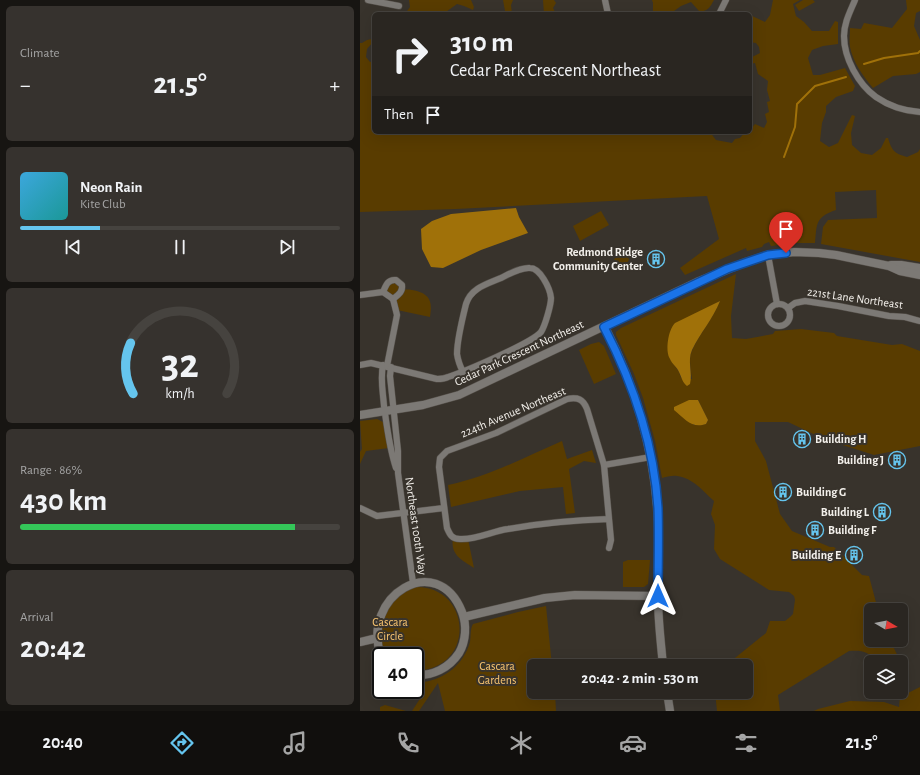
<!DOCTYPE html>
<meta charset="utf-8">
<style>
:root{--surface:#2a2621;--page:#36322e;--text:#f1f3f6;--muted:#a5a5a5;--line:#46433f;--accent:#65c5ee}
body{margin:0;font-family:"Alegreya Sans",sans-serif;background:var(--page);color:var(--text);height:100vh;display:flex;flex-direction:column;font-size:15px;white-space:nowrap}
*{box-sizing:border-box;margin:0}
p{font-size:13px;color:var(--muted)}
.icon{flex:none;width:22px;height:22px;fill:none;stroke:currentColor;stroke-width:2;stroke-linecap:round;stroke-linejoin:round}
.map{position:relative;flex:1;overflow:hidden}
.panel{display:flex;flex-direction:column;gap:6px;padding:6px;background:#171512;width:360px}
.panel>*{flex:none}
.guide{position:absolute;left:12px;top:12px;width:380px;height:122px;border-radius:6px;box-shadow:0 4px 16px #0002,0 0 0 1px var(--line);background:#2a2621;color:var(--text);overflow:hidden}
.needle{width:26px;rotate:100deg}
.buttons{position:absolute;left:504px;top:603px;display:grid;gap:8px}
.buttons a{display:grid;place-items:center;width:44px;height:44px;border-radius:6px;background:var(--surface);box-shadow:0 4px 16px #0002,0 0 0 1px var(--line);font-size:20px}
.speed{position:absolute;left:12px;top:647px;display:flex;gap:8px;font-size:20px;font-weight:700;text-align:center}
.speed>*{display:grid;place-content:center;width:52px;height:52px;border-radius:50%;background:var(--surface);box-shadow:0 4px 16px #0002,0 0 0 1px var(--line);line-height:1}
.speed .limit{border:2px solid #111;border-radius:6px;background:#fff;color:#111}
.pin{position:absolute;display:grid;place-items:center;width:34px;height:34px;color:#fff;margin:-41px -17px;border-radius:50% 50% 50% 0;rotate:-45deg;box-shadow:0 0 4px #0007}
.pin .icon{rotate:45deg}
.me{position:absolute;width:44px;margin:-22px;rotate:0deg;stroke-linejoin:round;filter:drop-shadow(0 0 3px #0008)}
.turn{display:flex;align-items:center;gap:14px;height:84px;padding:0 12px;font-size:18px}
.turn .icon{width:52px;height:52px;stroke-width:2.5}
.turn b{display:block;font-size:28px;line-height:34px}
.then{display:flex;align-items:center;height:38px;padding:0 12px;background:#0003;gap:8px;font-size:15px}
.big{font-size:30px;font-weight:700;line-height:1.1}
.panel .tile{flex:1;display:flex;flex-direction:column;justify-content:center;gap:6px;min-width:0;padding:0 14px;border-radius:6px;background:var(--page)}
.panel .dial{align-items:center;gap:0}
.dial svg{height:104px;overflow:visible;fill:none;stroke:var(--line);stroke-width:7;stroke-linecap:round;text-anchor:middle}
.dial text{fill:var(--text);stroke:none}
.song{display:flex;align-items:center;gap:12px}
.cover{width:48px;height:48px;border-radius:6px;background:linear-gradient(135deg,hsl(200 70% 55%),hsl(180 70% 35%))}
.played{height:4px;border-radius:2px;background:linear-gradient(90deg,var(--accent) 25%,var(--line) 25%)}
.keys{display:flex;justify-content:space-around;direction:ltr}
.heat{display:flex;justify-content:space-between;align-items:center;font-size:22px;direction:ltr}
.charge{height:6px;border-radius:3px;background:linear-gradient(90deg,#34c759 86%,var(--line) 0)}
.trip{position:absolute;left:167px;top:659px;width:226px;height:40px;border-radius:6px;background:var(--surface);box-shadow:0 4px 16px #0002,0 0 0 1px var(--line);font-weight:700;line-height:40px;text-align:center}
.menu{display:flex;height:64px;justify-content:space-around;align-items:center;background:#110f0d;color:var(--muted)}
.menu .icon{width:28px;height:28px}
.menu .current{color:var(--accent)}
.menu b{font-size:18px;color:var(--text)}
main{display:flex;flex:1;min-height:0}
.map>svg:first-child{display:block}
.green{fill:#593c00;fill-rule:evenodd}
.water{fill:#a07109}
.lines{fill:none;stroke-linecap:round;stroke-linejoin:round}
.stream{stroke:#a07109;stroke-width:2}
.minor-casing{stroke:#56514b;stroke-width:7}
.tertiary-casing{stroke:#56514b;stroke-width:9}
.minor{stroke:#7c7975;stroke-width:6}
.tertiary{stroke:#7c7975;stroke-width:8}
.route-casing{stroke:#114b97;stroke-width:10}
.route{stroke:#1a73e8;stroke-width:7}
.labels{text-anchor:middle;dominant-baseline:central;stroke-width:4;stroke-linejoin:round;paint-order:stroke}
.poi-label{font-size:12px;font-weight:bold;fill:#f3f0eb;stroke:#38332c;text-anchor:end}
.street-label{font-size:12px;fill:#f3f0eb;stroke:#38332c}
.park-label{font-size:12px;fill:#f9c570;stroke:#38332c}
</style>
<main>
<section class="panel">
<div class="tile"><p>Climate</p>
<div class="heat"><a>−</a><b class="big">21.5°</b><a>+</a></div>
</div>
<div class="tile">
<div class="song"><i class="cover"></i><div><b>Neon Rain</b><p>Kite Club</p></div></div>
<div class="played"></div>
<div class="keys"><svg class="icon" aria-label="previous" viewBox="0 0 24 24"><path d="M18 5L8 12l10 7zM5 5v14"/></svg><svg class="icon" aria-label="pause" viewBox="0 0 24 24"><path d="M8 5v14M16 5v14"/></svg><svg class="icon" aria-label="next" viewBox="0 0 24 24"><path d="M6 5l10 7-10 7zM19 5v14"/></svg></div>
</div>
<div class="tile dial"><svg viewBox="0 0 100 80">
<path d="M14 69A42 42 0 1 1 86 69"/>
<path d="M14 69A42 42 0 0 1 12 30" stroke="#65c5ee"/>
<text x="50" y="56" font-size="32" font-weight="700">32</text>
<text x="50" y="72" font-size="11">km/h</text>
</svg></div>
<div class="tile"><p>Range · 86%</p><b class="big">430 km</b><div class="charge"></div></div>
<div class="tile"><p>Arrival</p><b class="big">20:42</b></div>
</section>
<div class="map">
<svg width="560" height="711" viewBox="0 0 560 711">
<rect width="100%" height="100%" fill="#38332c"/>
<!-- green -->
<g class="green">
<path d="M49 0H111L114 7 113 10 104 6 97 4 83 14 59 13 57 14H45L50 7Z"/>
<path d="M143 0H153L151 5 152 14H143L145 11Z"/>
<path d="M183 0H194L196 3 193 8 196 14H184Z"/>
<path d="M292 0H354C350 7 348 12 339 11L331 2 321 6 310 14H286L293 11V3Z"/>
<path d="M413 0H440L433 4 436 16 444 22 452 31H469L475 21 478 22V44L463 46 452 50 448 58 453 75H460L485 68 495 86 493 91 476 97 466 106V112L462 123 460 141 469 147 478 143 492 115 495 116 491 133 492 145 501 153 512 155 521 148 526 138H528C532 151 534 153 547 157L558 152 560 149V262L461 244 463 227 468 220 517 218 516 190 475 192 476 210C455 217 457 224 455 243H436L411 246 409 242 404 244 402 247 387 251 386 248 325 275 320 268 359 239 347 196 96 209 0 212V43H2L7 40 12 39 13 42 7 49 6 57 10 62 14 61V132H350L356 140 372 143 375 139 380 138 385 132H390V130L395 124 404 128 407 122 405 114 409 112 407 102 410 101 407 90 408 81 398 74 395 63 390 64V58L400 53 399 47 396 43 390 42V15L405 22 410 15Z"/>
<path d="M443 0H453L455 2 439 11 435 5Z"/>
<path d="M546 0H560V11L556 13 554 26 560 40V72L556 74 533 76 513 88C503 76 493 62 490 47 489 41 490 34 490 28L501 29 504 23 532 28 547 9Z"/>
<path d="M241 211 249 225 220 241 213 226Z"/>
<path d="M262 254 268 256 269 260 265 266 260 270 254 259Z"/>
<path d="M376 274 371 316 372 338 386 339 413 334 415 331 441 329 474 333 477 336 532 345 542 344 560 351V446L514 455 464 439 428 422H395V441L406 461 420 514 432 531 470 547H474L502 575 509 576 518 610H511V640H530L547 675 541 678V662H516C509 651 501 650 489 651L418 695 420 711H357L355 692H386V666H365L406 633 410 621H425L430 617 433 614 435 600 434 596 429 592 409 590 360 559 354 549 355 525 351 514 354 501C343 491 333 478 317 476 313 475 306 477 302 478L295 441 283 398 274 374 256 335V332L261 328ZM359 301C354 320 330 344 330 360 330 366 331 373 332 379L321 378 319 372 309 357 308 340ZM338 400 348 420 346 424 341 425H333Z"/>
<path d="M33 280C36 282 39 287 42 289 45 290 49 289 52 290 69 293 73 300 70 317L37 310 35 302 23 292Z"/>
<path d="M239 342 244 346 256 374 234 384 219 350 231 344Z"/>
<path d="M17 419 23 422 29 448 6 451 0 464V452L2 449 0 421Z"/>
<path d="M202 441 207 459 232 450 236 463 224 461 209 469 215 513 206 514 203 487 160 491 91 507 88 485C128 477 165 457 202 441Z"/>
<path d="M93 538 108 539 114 568C102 560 90 555 93 538Z"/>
<path d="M268 560H290L288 584 284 587H263V562Z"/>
<path d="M55 587C111 585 118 669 55 671V656H26L24 654 16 624 28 600Z"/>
<path d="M186 606 192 666H174V692H195L196 711H85L78 683 59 711H52L63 694 64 682C85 679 104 664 110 642 111 636 110 629 113 624L158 612Z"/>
<path d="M560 687V711H454L458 709 490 701 524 702 539 707 540 697Z"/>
<path d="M25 705 46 711H20V707Z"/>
</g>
<!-- water -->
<g class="water">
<path d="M156 208 159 217 168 233 121 250 83 268 71 267 62 249 61 229 72 221 91 214Z"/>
<path d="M360 301C353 319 340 333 332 350 327 361 333 373 330 384L327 386C322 382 322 378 319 372 317 367 312 364 310 359 305 351 308 330 315 323Z"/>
<path d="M329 400H338L348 420 346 424C332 429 325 419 314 410V407Z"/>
</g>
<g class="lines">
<!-- stream -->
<g class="stream">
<path d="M504 64 524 58 558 53 560 51"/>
<path d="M424 157 435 127 437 104 455 86 486 77"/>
</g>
<!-- minor casing -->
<g class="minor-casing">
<g id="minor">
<path d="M8 0 39 6"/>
<path d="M245 0 248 14"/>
<path d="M495 0C490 12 484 23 484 36 484 58 498 84 516 97 529 106 545 111 560 112"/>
<path d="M359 14 366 0"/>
<path d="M408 255 417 304"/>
<path d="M23 292C26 285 28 279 36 280L42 285C43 292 38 295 33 299"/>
<path d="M0 295 23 292 33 299"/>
<circle cx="419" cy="315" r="11"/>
<path d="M428 308 435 303 445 301 478 306 529 316 545 317 560 321"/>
<path d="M0 365 11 363 77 379C81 379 84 379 88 377 104 372 172 343 181 332 185 326 191 305 191 298 190 288 180 268 170 268 161 267 149 274 141 278 127 284 111 288 106 304 103 316 97 342 97 354 98 361 100 366 103 372"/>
<path d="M23 365C20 379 23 392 24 406 27 427 29 447 36 468"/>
<path d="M27 366 37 315 33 299"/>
<path d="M31 367 30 376 38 451V473L53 583"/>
<path d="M244 465 291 457"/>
<path d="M0 508 17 516 84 508"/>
<path d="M249 519C215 520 182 523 148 529 133 531 116 540 100 539 92 539 90 535 87 528L79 467 80 458 87 451 136 433 207 399C218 397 223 399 227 409L244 465 251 540 249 548"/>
</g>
</g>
<!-- tertiary casing -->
<g class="tertiary-casing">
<g id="tertiary">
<path d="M531 265H541L560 268"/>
<path d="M245 327C274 384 292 441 297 506 300 536 297 566 298 597 298 620 301 643 303 666"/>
<path d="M0 415 63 405 99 395 337 282 386 262 408 255 434 252 459 253 476 255 529 266 540 271 560 275"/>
<path d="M104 617 185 598 215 595 298 596"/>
<path d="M0 642 13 639"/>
<path d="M21 656C0 596 77 549 102 612 107 625 106 641 99 653 89 668 73 676 55 675"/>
<path d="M307 692 310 711"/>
</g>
</g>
<!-- minor -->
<use href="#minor" class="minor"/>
<!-- tertiary -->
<use href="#tertiary" class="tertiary"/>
</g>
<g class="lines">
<!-- route casing -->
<g class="route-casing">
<path id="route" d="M298 596C298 567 299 537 298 508 294 444 273 383 244 327L367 269 408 255 426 253"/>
</g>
<!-- route -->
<use href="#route" class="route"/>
</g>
<!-- icons -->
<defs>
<g id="building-ring" transform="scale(0.9)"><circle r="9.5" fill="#38332c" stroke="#65c5ee" stroke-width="1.5"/><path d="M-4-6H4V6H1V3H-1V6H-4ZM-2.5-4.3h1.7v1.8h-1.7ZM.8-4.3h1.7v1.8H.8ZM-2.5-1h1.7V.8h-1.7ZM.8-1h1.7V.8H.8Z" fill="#65c5ee"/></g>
</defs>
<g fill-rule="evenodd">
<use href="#building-ring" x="296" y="259"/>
<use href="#building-ring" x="442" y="439"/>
<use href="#building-ring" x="537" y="460"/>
<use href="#building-ring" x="423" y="492"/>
<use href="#building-ring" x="522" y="512"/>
<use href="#building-ring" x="455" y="530"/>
<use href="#building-ring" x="494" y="555"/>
</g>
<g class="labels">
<!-- poi labels -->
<g class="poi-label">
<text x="283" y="252">Redmond Ridge<tspan x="283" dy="14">Community Center</tspan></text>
<text x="455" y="439" text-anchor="start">Building H</text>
<text x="524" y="460">Building J</text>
<text x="436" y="492" text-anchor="start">Building G</text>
<text x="509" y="512">Building L</text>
<text x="468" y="530" text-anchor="start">Building F</text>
<text x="481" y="555">Building E</text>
</g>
<!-- street labels -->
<g class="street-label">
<text transform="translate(495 298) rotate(8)">221st Lane Northeast</text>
<text transform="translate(159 353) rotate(-25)">Cedar Park Crescent Northeast</text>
<text transform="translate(153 412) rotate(-23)">224th Avenue Northeast</text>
<text transform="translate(56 526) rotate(82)">Northeast 100th Way</text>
</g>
<!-- park labels -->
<g class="park-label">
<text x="30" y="622">Cascara<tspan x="30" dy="14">Circle</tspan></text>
<text x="137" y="666">Cascara<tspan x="137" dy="14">Gardens</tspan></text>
</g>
</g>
</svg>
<div class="buttons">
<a><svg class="needle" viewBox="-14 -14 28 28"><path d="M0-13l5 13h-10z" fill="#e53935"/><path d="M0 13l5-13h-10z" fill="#a5a5a5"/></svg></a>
<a><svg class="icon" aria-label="layers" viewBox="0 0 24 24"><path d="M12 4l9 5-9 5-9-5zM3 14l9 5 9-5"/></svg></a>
</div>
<div class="speed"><div class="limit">40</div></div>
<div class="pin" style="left:426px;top:253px;background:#d93025"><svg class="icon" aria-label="arrive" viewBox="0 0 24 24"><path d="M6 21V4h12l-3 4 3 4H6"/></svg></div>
<svg class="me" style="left:298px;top:596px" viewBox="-20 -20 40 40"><path d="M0-17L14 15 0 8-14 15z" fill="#1a73e8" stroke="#fff" stroke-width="4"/></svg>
<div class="trip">20:42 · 2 min · 530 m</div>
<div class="guide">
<div class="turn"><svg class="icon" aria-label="right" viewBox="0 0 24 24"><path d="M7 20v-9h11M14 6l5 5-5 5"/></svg><div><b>310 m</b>Cedar Park Crescent Northeast</div></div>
<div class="then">Then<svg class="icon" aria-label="arrive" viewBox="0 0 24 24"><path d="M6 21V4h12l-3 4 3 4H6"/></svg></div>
</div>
</div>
</main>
<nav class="menu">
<b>20:40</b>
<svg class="icon current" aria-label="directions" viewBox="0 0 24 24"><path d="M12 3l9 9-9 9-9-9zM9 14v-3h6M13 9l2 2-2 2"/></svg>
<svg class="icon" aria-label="music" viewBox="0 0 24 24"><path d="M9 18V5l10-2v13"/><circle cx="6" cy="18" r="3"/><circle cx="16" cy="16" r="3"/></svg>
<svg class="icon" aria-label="phone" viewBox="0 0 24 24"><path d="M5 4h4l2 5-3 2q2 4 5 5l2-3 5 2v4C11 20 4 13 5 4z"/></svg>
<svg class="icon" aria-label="climate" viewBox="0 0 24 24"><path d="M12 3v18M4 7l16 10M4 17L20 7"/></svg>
<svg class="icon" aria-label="car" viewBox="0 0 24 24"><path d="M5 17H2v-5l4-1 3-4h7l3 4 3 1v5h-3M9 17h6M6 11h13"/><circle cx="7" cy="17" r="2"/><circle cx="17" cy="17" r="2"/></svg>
<svg class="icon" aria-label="filters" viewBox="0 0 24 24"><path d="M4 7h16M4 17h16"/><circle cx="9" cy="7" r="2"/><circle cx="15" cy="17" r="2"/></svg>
<b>21.5°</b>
</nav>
